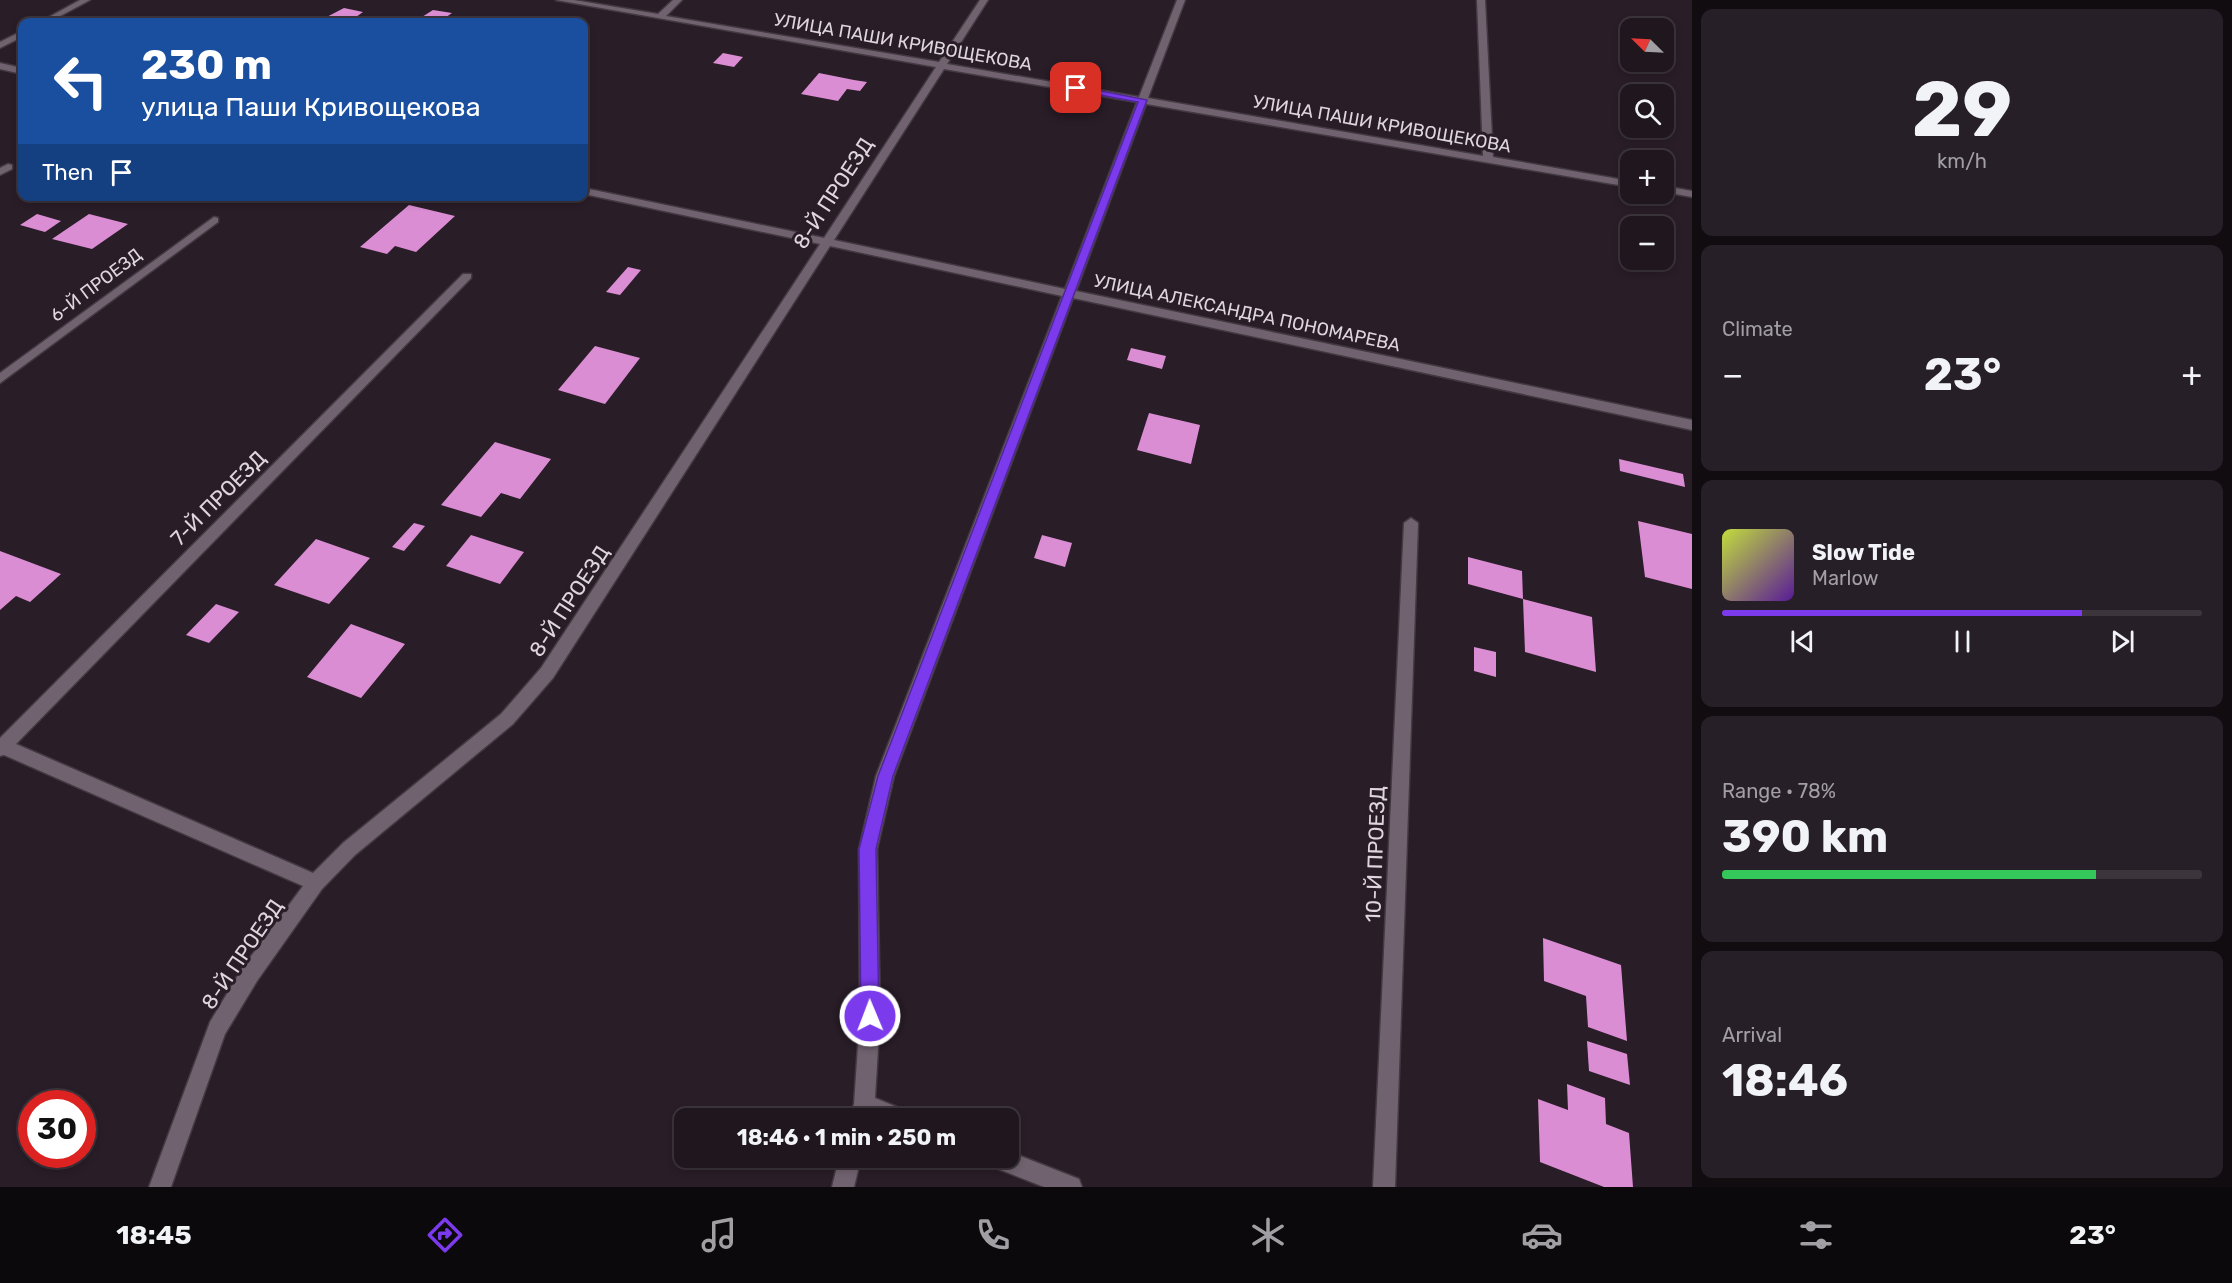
<!DOCTYPE html>
<meta charset="utf-8">
<style>
:root{--surface:#1f161e;--page:#271f27;--text:#f1f3f6;--muted:#a19fa4;--line:#3c353c;--accent:#7c3aed}
body{margin:0;font-family:Rubik,sans-serif;background:var(--page);color:var(--text);height:100vh;display:flex;flex-direction:column;font-size:22px;white-space:nowrap}
*{box-sizing:border-box;margin:0}
p{font-size:20px;color:var(--muted)}
.icon{flex:none;width:33px;height:33px;fill:none;stroke:currentColor;stroke-width:2;stroke-linecap:round;stroke-linejoin:round}
.map{position:relative;flex:1;overflow:hidden}
.sheet{display:flex;flex-direction:column;gap:9px;padding:9px;background:#110c10;width:540px}
.sheet>*{flex:none}
.hud{position:absolute;left:18px;top:18px;width:570px;height:183px;border-radius:12px;box-shadow:0 3px 9px #0003,0 0 0 2px var(--line);background:#1a4fa0;color:#fff;overflow:hidden}
.needle{width:39px;rotate:294deg}
.buttons{position:absolute;left:1620px;top:18px;display:grid;gap:12px}
.buttons a{display:grid;place-items:center;width:54px;height:54px;border-radius:12px;background:var(--surface);box-shadow:0 3px 9px #0003,0 0 0 2px var(--line);font-size:30px}
.speed{position:absolute;left:18px;top:1090px;display:flex;gap:12px;font-size:30px;font-weight:700;text-align:center}
.speed>*{display:grid;place-content:center;width:78px;height:78px;border-radius:50%;background:var(--surface);box-shadow:0 3px 9px #0003,0 0 0 2px var(--line);line-height:1}
.speed .limit{border:9px solid #d22;background:#fff;color:#111}
.pin{position:absolute;display:grid;place-items:center;width:51px;height:51px;color:#fff;margin:-26px;border-radius:12px;box-shadow:0 3px 9px #0006}
.me{position:absolute;width:66px;margin:-33px;rotate:359deg;stroke-linejoin:round;filter:drop-shadow(0 0 4px #0008)}
.turn{display:flex;align-items:center;gap:21px;height:126px;padding:0 24px;font-size:27px}
.turn .icon{width:78px;height:78px;stroke-width:2.5}
.turn b{display:block;font-size:42px;line-height:51px}
.then{display:flex;align-items:center;height:57px;padding:0 24px;background:#0003;gap:12px;font-size:22px}
.big{font-size:45px;font-weight:700;line-height:1.1}
.sheet .tile{flex:1;display:flex;flex-direction:column;justify-content:center;gap:9px;min-width:0;padding:0 21px;border-radius:12px;background:var(--page)}
.sheet .dial{align-items:center;gap:0}
.dial b{font-size:78px;line-height:1}
.song{display:flex;align-items:center;gap:18px}
.cover{width:72px;height:72px;border-radius:9px;background:linear-gradient(135deg,hsl(70 70% 55%),hsl(270 70% 35%))}
.played{height:6px;border-radius:3px;background:linear-gradient(90deg,var(--accent) 75%,var(--line) 75%)}
.keys{display:flex;justify-content:space-around;direction:ltr}
.heat{display:flex;justify-content:space-between;align-items:center;font-size:33px;direction:ltr}
.charge{height:9px;border-radius:4px;background:linear-gradient(90deg,#34c759 78%,var(--line) 0)}
.trip{position:absolute;left:674px;top:1108px;width:345px;height:60px;border-radius:12px;background:var(--surface);box-shadow:0 3px 9px #0003,0 0 0 2px var(--line);font-weight:700;line-height:60px;text-align:center}
.dock{display:flex;height:96px;justify-content:space-around;align-items:center;background:#0c090c;color:var(--muted)}
.dock .icon{width:42px;height:42px}
.dock .selected{color:var(--accent)}
.dock b{font-size:27px;color:var(--text)}
main{display:flex;flex:1;min-height:0}
.map>svg:first-child{display:block}
.building{fill:#db8dd3}
.lines{fill:none;stroke-linecap:round;stroke-linejoin:round}
.minor-casing{stroke:#423941;stroke-width:3}
.minor{fill:#71626f;fill-rule:evenodd}
.route{fill:#7c3aed;stroke:#51269a;stroke-width:1.5}
.labels{text-anchor:middle;dominant-baseline:central;stroke-width:6;stroke-linejoin:round;paint-order:stroke}
.far-street-label{font-size:18px;fill:#dfd6dd;stroke:#291d28}
.street-label{font-size:21px;fill:#dfd6dd;stroke:#291d28}
</style>
<main>
<div class="map">
<svg width="1692" height="1187" viewBox="0 0 1692 1187">
<rect width="100%" height="100%" fill="#291d28"/>
<!-- building -->
<g class="building">
<path d="M344 8 363 12 349 22H317Z"/>
<path d="M433 10 452 13 439 22H414Z"/>
<path d="M169 17 191 21V22H159Z"/>
<path d="M723 53 743 57 734 67 713 63Z"/>
<path d="M819 73 854 80 867 82 860 91 847 89 838 101 801 94Z"/>
<path d="M409 205 455 216 416 252 395 246 387 254 360 247Z"/>
<path d="M37 214 61 221 45 232 20 225Z"/>
<path d="M89 214 128 224 92 249 52 239Z"/>
<path d="M628 267 641 270 620 295 606 292Z"/>
<path d="M595 346 640 358 605 404 558 390Z"/>
<path d="M1131 348 1166 356 1162 369 1127 360Z"/>
<path d="M1149 413 1200 425 1191 464 1137 450Z"/>
<path d="M495 442 551 459 520 499 501 493 481 517 441 505Z"/>
<path d="M1619 459 1683 474 1685 487 1620 471Z"/>
<path d="M1638 521 1692 534V589L1645 577Z"/>
<path d="M414 523 425 526 404 551 392 547Z"/>
<path d="M471 535 524 552 500 584 446 566Z"/>
<path d="M1042 535 1072 543 1065 567 1034 558Z"/>
<path d="M316 539 370 558 329 604 274 585Z"/>
<path d="M0 551 61 574 30 602 16 596 0 610Z"/>
<path d="M1468 557 1522 571 1523 599 1468 584Z"/>
<path d="M1523 599 1592 617 1596 672 1525 652Z"/>
<path d="M216 604 239 612 209 643 186 635Z"/>
<path d="M351 624 405 644 361 698 307 677Z"/>
<path d="M1474 647 1496 652V677L1474 671Z"/>
<path d="M1543 938 1621 965 1627 1041 1588 1027 1586 996 1544 981Z"/>
<path d="M1587 1041 1627 1054 1630 1085 1589 1071Z"/>
<path d="M1567 1084 1605 1098 1606 1124 1629 1133 1633 1187H1604L1540 1162 1538 1099 1568 1110Z"/>
</g>
<g class="lines">
<!-- minor casing -->
<g class="minor-casing">
<g id="minor">
<path d="M80 0H90L49 22H40Z"/>
<path d="M556 0H574L658 14 673 0H682L666 16 939 62 980 0H988L947 64 1139 97 1177 0H1185L1148 98 1483 156 1477 0H1485L1493 157 1630 181V187L1146 104 1076 291 1692 420V430L1073 298 894 776 877 849 880 1016 875 1098 909 1112 913 1119 871 1117 849 1119 854 1104 860 1016 859 849 876 776 1062 296 830 246 553 678 513 724 355 855 322 889 257 981 225 1034 171 1187H149L210 1022 243 967 303 886 4 755 0 756V738L463 274H471V278L16 744 313 873 343 843 501 714 541 668 820 244 584 194V188L824 238 936 67ZM944 69 1137 102 1065 289 834 240Z"/>
<path d="M22 31V37L0 48V42Z"/>
<path d="M0 63 22 68V74L0 69Z"/>
<path d="M8 164 12 165V169L0 175V168Z"/>
<path d="M1664 186 1692 191V197L1664 192Z"/>
<path d="M214 217 218 218V222L0 383V373Z"/>
<path d="M1411 518 1418 523 1395 1187H1373L1404 523Z"/>
<path d="M1008 1151 1079 1179 1082 1187H1044L991 1166 988 1158H1008Z"/>
<path d="M839 1158H861L854 1187H832Z"/>
</g>
</g>
<!-- minor -->
<use href="#minor" class="minor"/>
</g>
<!-- route -->
<path class="route" d="M1076 86 1147 100 893 776 876 849 879 1016 876 1023 870 1025 863 1023 861 1016 859 849 878 776 1138 102 1073 90 1072 88Z"/>
<g class="labels">
<!-- far-street labels -->
<g class="far-street-label">
<text transform="translate(903 42) rotate(10)">УЛИЦА ПАШИ КРИВОЩЕКОВА</text>
<text transform="translate(1382 124) rotate(10)">УЛИЦА ПАШИ КРИВОЩЕКОВА</text>
<text transform="translate(96 285) rotate(-37)">6-Й ПРОЕЗД</text>
<text transform="translate(1247 313) rotate(12)">УЛИЦА АЛЕКСАНДРА ПОНОМАРЕВА</text>
</g>
<!-- street labels -->
<g class="street-label">
<text transform="translate(833 193) rotate(-57)">8-Й ПРОЕЗД</text>
<text transform="translate(218 498) rotate(-45)">7-Й ПРОЕЗД</text>
<text transform="translate(569 601) rotate(-57)">8-Й ПРОЕЗД</text>
<text transform="translate(1375 854) rotate(-88)">10-Й ПРОЕЗД</text>
<text transform="translate(242 954) rotate(-56)">8-Й ПРОЕЗД</text>
</g>
</g>
</svg>
<div class="buttons">
<a><svg class="needle" viewBox="-14 -14 28 28"><path d="M0-13l5 13h-10z" fill="#e53935"/><path d="M0 13l5-13h-10z" fill="#a19fa4"/></svg></a>
<a><svg class="icon" aria-label="search" viewBox="0 0 24 24"><circle cx="10" cy="10" r="6"/><path d="M15 15l6 6"/></svg></a>
<a>+</a>
<a>−</a>
</div>
<div class="speed"><div class="limit">30</div></div>
<div class="pin" style="left:1076px;top:88px;background:#d93025"><svg class="icon" aria-label="arrive" viewBox="0 0 24 24"><path d="M6 21V4h12l-3 4 3 4H6"/></svg></div>
<svg class="me" style="left:870px;top:1016px" viewBox="-20 -20 40 40"><circle r="17" fill="#7c3aed" stroke="#fff" stroke-width="3"/><path d="M0-11L8 9 0 5-8 9z" fill="#fff"/></svg>
<div class="trip">18:46 · 1 min · 250 m</div>
<div class="hud">
<div class="turn"><svg class="icon" aria-label="left" viewBox="0 0 24 24"><path d="M17 20v-9H6M10 6l-5 5 5 5"/></svg><div><b>230 m</b>улица Паши Кривощекова</div></div>
<div class="then">Then<svg class="icon" aria-label="arrive" viewBox="0 0 24 24"><path d="M6 21V4h12l-3 4 3 4H6"/></svg></div>
</div>
</div>
<section class="sheet">
<div class="tile dial"><b>29</b><p>km/h</p></div>
<div class="tile"><p>Climate</p>
<div class="heat"><a>−</a><b class="big">23°</b><a>+</a></div>
</div>
<div class="tile">
<div class="song"><i class="cover"></i><div><b>Slow Tide</b><p>Marlow</p></div></div>
<div class="played"></div>
<div class="keys"><svg class="icon" aria-label="previous" viewBox="0 0 24 24"><path d="M18 5L8 12l10 7zM5 5v14"/></svg><svg class="icon" aria-label="pause" viewBox="0 0 24 24"><path d="M8 5v14M16 5v14"/></svg><svg class="icon" aria-label="next" viewBox="0 0 24 24"><path d="M6 5l10 7-10 7zM19 5v14"/></svg></div>
</div>
<div class="tile"><p>Range · 78%</p><b class="big">390 km</b><div class="charge"></div></div>
<div class="tile"><p>Arrival</p><b class="big">18:46</b></div>
</section>
</main>
<nav class="dock">
<b>18:45</b>
<svg class="icon selected" aria-label="directions" viewBox="0 0 24 24"><path d="M12 3l9 9-9 9-9-9zM9 14v-3h6M13 9l2 2-2 2"/></svg>
<svg class="icon" aria-label="music" viewBox="0 0 24 24"><path d="M9 18V5l10-2v13"/><circle cx="6" cy="18" r="3"/><circle cx="16" cy="16" r="3"/></svg>
<svg class="icon" aria-label="phone" viewBox="0 0 24 24"><path d="M5 4h4l2 5-3 2q2 4 5 5l2-3 5 2v4C11 20 4 13 5 4z"/></svg>
<svg class="icon" aria-label="climate" viewBox="0 0 24 24"><path d="M12 3v18M4 7l16 10M4 17L20 7"/></svg>
<svg class="icon" aria-label="car" viewBox="0 0 24 24"><path d="M5 17H2v-5l4-1 3-4h7l3 4 3 1v5h-3M9 17h6M6 11h13"/><circle cx="7" cy="17" r="2"/><circle cx="17" cy="17" r="2"/></svg>
<svg class="icon" aria-label="filters" viewBox="0 0 24 24"><path d="M4 7h16M4 17h16"/><circle cx="9" cy="7" r="2"/><circle cx="15" cy="17" r="2"/></svg>
<b>23°</b>
</nav>
